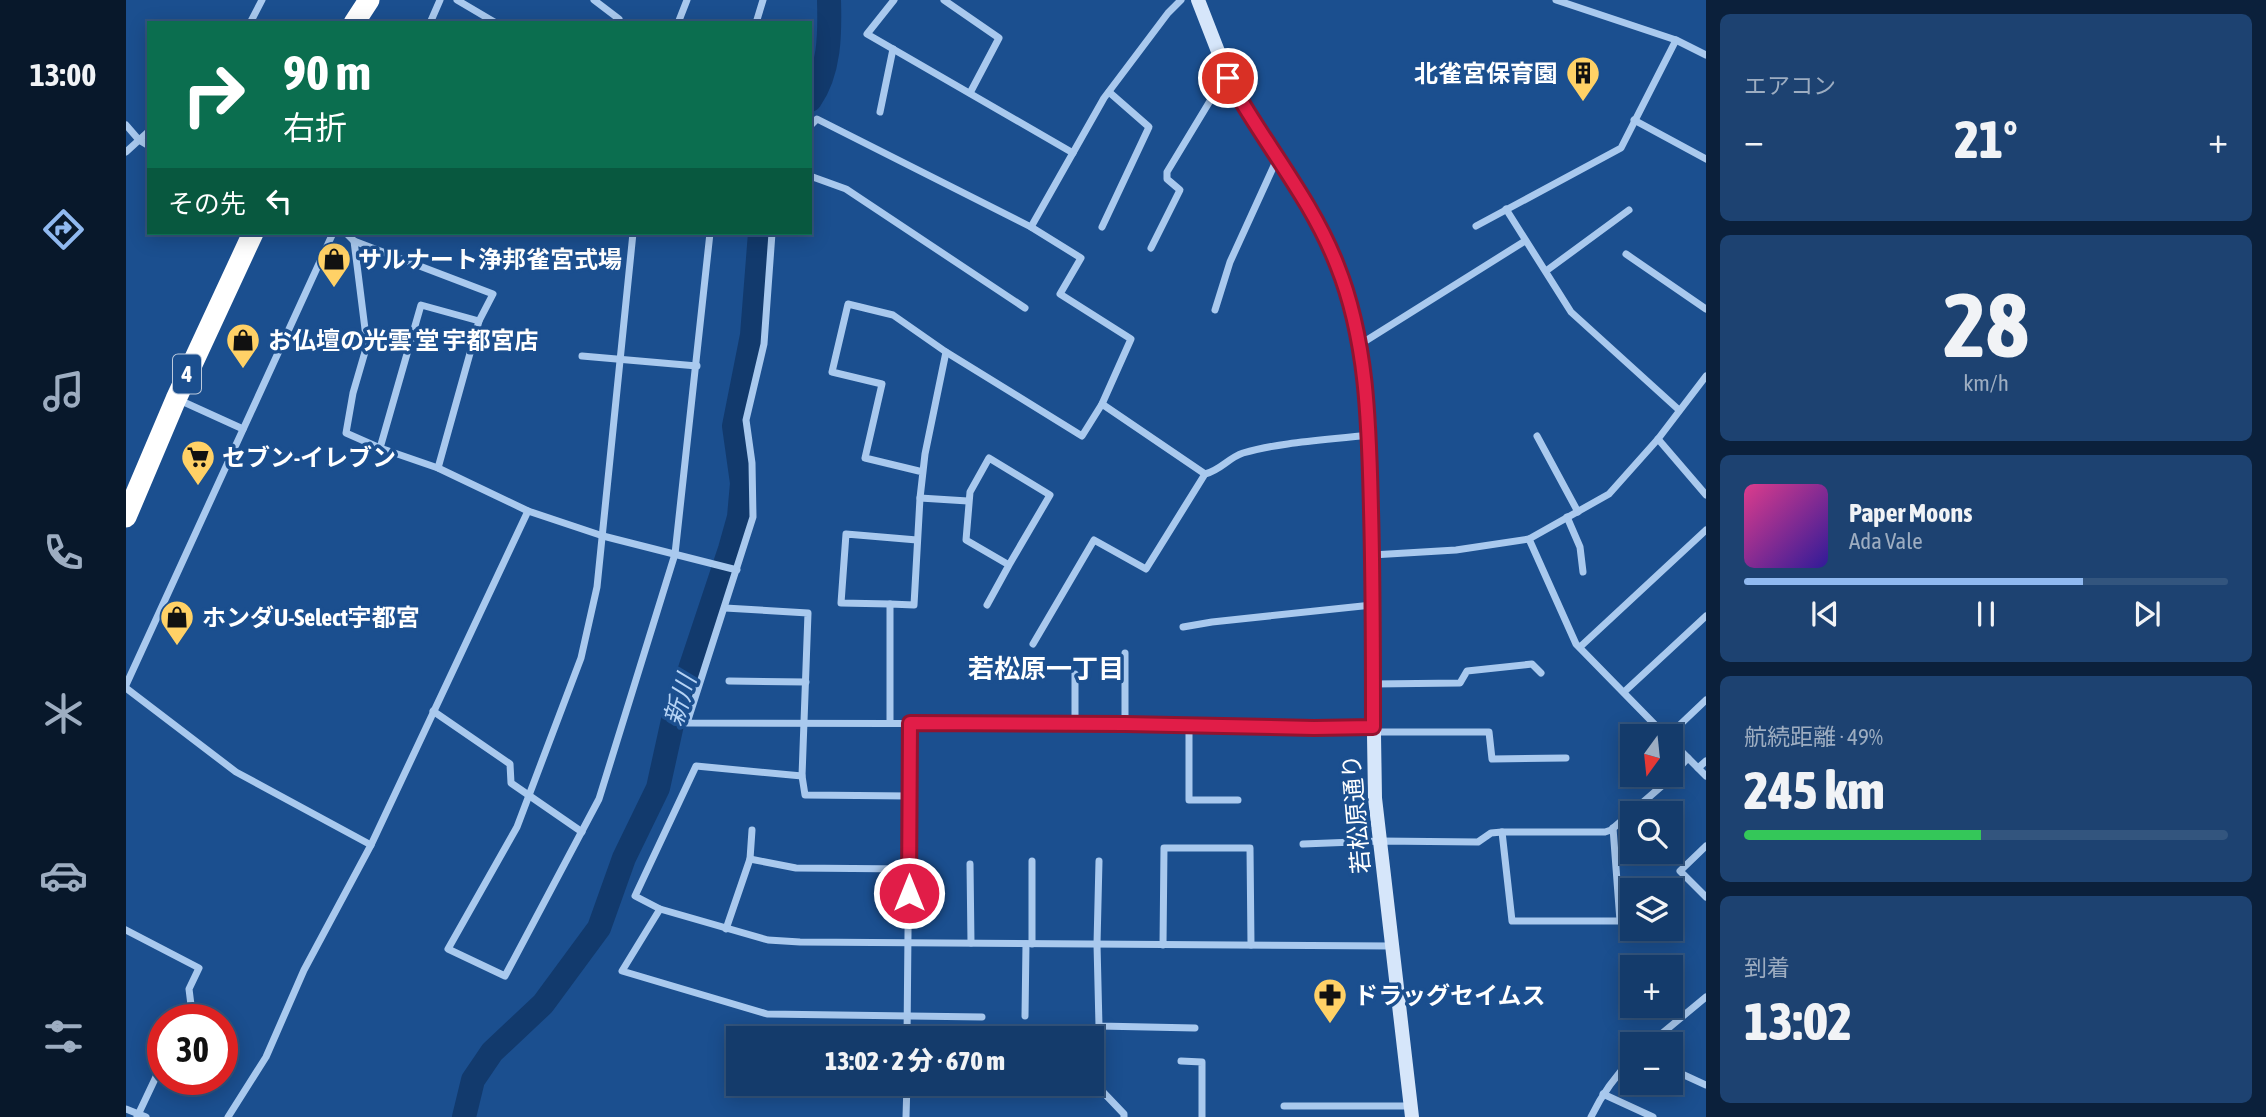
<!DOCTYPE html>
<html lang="ja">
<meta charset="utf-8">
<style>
:root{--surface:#143b6b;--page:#1d4271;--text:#f1f3f6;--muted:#9dadc1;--line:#33557e;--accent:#90b9f0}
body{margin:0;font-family:"Asap Condensed","Noto Sans JP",sans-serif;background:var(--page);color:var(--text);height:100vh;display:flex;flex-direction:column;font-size:26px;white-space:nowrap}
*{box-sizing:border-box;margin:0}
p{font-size:23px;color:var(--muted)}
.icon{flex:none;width:38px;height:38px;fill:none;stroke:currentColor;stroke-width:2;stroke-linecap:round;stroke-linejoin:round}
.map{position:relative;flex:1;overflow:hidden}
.drawer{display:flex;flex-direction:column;gap:14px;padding:14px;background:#0b203b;width:560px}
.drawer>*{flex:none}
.hud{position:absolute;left:21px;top:21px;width:665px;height:214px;border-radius:0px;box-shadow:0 4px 18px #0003,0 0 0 2px var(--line);background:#0b6e4f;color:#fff;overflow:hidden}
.needle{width:46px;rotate:195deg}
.tools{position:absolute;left:1494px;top:724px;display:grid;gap:14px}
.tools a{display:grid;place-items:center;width:63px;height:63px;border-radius:0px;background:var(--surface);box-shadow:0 4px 18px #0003,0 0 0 2px var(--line);font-size:35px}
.speed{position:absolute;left:21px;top:1004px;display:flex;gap:14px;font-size:35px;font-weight:700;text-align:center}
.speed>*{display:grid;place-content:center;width:91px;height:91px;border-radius:50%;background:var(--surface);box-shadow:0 4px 18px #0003,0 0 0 2px var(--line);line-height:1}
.speed .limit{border:10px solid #d22;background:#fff;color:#111}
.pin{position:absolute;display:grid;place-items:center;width:60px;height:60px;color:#fff;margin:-30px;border:4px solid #fff;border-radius:50%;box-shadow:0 2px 7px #0007}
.me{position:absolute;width:77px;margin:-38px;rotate:0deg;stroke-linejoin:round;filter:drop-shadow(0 0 5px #0008)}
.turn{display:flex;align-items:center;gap:24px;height:147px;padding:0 21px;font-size:32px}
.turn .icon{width:91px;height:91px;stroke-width:2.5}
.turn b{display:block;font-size:49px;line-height:60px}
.then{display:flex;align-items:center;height:66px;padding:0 21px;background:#0003;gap:14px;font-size:26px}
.big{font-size:52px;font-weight:800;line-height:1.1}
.drawer .card{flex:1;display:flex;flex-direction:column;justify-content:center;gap:10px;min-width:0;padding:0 24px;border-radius:10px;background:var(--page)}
.drawer .dial{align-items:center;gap:0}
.dial b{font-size:91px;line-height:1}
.song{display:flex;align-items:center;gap:21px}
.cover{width:84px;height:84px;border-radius:10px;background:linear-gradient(135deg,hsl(330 70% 55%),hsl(250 70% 35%))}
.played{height:7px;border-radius:4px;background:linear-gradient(90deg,var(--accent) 70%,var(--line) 70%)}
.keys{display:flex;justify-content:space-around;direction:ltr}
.heat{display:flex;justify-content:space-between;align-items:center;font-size:38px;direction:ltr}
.charge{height:10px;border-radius:5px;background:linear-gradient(90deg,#34c759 49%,var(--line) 0)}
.trip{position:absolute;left:600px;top:1026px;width:378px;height:70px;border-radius:0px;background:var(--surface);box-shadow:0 4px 18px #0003,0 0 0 2px var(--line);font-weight:800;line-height:70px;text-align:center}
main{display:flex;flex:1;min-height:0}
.dock{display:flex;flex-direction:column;width:126px;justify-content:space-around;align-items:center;background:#08182b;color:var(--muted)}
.dock .icon{width:49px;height:49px}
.dock .selected{color:var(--accent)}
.dock b{font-size:32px;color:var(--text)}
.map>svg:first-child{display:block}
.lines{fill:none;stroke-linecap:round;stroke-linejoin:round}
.river{stroke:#123a6d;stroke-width:24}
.street{stroke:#a9c9ee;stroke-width:7}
.secondary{stroke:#d6e6fa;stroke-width:14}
.highway{stroke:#fff;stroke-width:21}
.route-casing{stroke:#92132f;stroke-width:18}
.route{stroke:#e11d48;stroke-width:12}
.labels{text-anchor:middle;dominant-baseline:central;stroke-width:7;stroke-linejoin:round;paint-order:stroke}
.shield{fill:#1b4f8f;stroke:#bbcadd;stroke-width:2}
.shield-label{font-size:23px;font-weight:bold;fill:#fff}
.poi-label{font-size:24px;font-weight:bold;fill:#fff;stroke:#1b4f8f;text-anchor:start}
.street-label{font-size:24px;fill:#fff;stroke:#1b4f8f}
.neighbourhood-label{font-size:26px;font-weight:bold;fill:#fff;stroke:#1b4f8f}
.water-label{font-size:26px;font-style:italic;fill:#b5d3f5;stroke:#1b4f8f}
</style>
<main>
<nav class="dock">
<b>13:00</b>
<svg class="icon selected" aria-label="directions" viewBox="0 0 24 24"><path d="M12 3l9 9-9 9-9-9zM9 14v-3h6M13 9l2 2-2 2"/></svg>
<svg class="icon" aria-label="music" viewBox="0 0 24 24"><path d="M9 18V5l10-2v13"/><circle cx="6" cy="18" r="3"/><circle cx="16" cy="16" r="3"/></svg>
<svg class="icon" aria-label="phone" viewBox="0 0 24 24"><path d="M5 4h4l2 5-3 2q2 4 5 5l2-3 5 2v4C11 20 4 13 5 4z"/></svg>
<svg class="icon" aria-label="climate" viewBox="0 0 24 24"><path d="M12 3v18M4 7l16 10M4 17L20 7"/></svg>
<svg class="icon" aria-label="car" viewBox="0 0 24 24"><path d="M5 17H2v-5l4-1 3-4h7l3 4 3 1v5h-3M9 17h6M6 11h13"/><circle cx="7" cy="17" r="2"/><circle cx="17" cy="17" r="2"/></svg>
<svg class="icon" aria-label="filters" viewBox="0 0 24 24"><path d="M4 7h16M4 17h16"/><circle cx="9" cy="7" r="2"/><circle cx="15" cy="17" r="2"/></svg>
</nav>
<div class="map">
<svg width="1580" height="1117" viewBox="0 0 1580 1117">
<rect width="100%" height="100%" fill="#1b4f8f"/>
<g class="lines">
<!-- river -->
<g class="river">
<path d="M684 100C704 71 704 33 703 0"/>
<path d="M338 1117 347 1080 366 1052 417 1004 473 928 498 858 532 788 547 720 604 549 613 517 616 483 608 426 626 335 634 233"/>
</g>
<!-- street -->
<g class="street">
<path d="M331 0 370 23"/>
<path d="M468 0 493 19"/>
<path d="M768 0 741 34 947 153"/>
<path d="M818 0 873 38 844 93"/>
<path d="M1430 0 1550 40 1580 55"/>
<path d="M124 23 136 0"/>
<path d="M304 23 314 0"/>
<path d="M552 23 561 0"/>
<path d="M630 23 637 0"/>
<path d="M754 112 767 49"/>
<path d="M1508 120 1580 159"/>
<path d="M0 125 13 140 23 146"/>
<path d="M684 126 691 119 905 227 978 98 1042 13 1055 0"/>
<path d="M0 152 23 131"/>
<path d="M684 176 720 189 899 308"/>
<path d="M1380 209 1445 312 1553 410"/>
<path d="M1350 226 1495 148 1550 40"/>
<path d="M976 227 1023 127 983 92"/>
<path d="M220 233 228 241 241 345 227 393 220 433 254 448 312 468 402 511"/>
<path d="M507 233 471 587 455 658 391 827 322 949 379 976 473 799 549 554 584 233"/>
<path d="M646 233 638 344 620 420 626 463 627 517 561 723 999 724 1188 728 1247 727"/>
<path d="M228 241 367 294 353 321 312 468"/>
<path d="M1025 248 1054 190 1041 179V172L1090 91 1102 77"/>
<path d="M1500 254 1580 309"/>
<path d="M1420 271 1503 210"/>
<path d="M1089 310 1104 262 1151 159"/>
<path d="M1233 345 1399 241"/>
<path d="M820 352 956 436 976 404 1005 339 934 294 955 258 905 227"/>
<path d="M456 356 571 366"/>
<path d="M51 399 117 429"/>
<path d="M976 404 1079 474"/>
<path d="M1411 436 1452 512"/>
<path d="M1532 439 1580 495"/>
<path d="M254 448 295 305 353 321"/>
<path d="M794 498 842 501"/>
<path d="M1441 517 1454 547 1457 572"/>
<path d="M1403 539 1450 644 1541 737"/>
<path d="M1246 555 1330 550 1403 539 1483 494 1532 439 1580 376"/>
<path d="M764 604 715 603 720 534 791 540"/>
<path d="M861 605 883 565 924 495 863 458 844 492 840 540 883 565"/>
<path d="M599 608 682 613 676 776 679 795 783 796"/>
<path d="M1057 627 1086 622 1246 605"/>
<path d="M907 644 968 540 1020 569 1079 474C1095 470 1102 458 1117 453 1155 442 1202 440 1243 435"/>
<path d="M1454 647 1580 530"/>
<path d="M603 681 680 682"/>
<path d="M1248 684 1334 683 1341 671 1406 664 1415 673"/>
<path d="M0 685 207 233"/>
<path d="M0 688 110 772 245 845"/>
<path d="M1498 692 1580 616"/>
<path d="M307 711 384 764 385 783 456 832"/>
<path d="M764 723V604L788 605 794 498 799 454 820 352 767 315 722 304 706 372 756 384 739 458 797 472"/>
<path d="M949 724V674"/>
<path d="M999 724V653"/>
<path d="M1063 725V800H1112"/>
<path d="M1248 732H1363L1366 759 1440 758"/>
<path d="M1541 737 1580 700"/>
<path d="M1545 741 1580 776"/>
<path d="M1572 768 1580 761"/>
<path d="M1376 832 1386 921H1494L1487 828"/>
<path d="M1177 844 1254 841 1352 842 1365 833 1376 832H1479L1485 830 1538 784 1562 758"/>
<path d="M1580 846 1554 871 1580 897"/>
<path d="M624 859 670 868 783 869"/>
<path d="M906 861V944"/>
<path d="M973 861 971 944 973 1026 1069 1028"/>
<path d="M844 864 845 943"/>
<path d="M534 909 509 896 570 766 676 776"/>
<path d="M600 929 624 859 626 830"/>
<path d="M0 930 73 968 63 989 65 1005 57 1020"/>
<path d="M1037 945 1038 848H1124L1125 945"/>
<path d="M899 1016 900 944"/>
<path d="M856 1017 641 1014 496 971 534 909 642 940 674 942 1265 946"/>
<path d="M781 1038 784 723"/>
<path d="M1522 1045 1580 997"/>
<path d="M1055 1061 1076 1062V1117"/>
<path d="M1545 1069 1580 1085"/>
<path d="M780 1091 977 1092 998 1114V1117"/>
<path d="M1477 1094 1527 1117"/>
<path d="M1158 1106H1285"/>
<path d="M0 1109 20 1117"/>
<path d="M11 1117 37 1062"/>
<path d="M102 1117 140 1057 178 970 245 845 402 511 477 536 611 570"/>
<path d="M780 1117 781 1083"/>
<path d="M1465 1117C1476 1094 1489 1076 1507 1058"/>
</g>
<!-- secondary -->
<path class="secondary" d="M1072 0 1102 77 1110 93C1143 148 1188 205 1212 265 1231 313 1237 367 1243 418L1249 798 1286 1117"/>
<!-- highway -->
<g class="highway">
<path d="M228 23 243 0"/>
<path d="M0 517 50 399 127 233"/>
</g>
</g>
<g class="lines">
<!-- route casing -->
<g class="route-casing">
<path id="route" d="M783 893 784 723 999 724 1188 728 1247 727C1247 654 1247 582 1245 510 1243 428 1242 342 1211 265 1185 198 1136 141 1102 78"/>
</g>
<!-- route -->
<use href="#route" class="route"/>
</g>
<!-- icons -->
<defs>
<g id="building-pin" transform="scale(1.75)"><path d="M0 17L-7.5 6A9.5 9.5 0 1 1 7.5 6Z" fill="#ffd166" stroke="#1b4f8f"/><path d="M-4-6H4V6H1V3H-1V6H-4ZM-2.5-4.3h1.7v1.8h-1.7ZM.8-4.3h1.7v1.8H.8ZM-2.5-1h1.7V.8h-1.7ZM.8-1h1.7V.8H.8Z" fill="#111"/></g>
<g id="shop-pin" transform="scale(1.75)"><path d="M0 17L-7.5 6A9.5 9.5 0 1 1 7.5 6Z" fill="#ffd166" stroke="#1b4f8f"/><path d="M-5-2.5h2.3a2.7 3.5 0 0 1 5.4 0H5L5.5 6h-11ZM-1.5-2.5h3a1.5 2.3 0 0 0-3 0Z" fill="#111"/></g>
<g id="supermarket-pin" transform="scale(1.75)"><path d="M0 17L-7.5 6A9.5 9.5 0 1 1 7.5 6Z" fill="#ffd166" stroke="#1b4f8f"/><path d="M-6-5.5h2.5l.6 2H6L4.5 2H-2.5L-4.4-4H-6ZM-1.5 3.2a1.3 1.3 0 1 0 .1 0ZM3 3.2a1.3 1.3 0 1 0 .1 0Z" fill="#111"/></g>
<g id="pharmacy-pin" transform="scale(1.75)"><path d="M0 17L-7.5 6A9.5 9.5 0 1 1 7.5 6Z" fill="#ffd166" stroke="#1b4f8f"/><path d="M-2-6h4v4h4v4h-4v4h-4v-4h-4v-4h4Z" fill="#111"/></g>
</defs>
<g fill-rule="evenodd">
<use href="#building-pin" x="1457" y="73"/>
<use href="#shop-pin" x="208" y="259"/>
<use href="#shop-pin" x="117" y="340"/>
<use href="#supermarket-pin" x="72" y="457"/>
<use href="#shop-pin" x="51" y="617"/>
<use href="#pharmacy-pin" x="1204" y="995"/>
</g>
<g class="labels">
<!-- shield labels -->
<rect class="shield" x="47" y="354.5" width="28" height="39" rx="5"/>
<g class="shield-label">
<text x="61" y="374">4</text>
</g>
<!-- poi labels -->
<g class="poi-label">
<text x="1432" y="73" text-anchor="end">北雀宮保育園</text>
<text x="232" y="259">サルナート浄邦雀宮式場</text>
<text x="142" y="340">お仏壇の光雲 堂 宇都宮店</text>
<text x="96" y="457">セブン-イレブン</text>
<text x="76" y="617">ホンダU-Select宇都宮</text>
<text x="1228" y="995">ドラッグセイムス</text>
</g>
<!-- street labels -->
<g class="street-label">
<text transform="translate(1230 814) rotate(-95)">若松原通り</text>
</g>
<!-- neighbourhood labels -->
<g class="neighbourhood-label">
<text x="920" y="669">若松原一丁目</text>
</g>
<!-- water labels -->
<g class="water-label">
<text transform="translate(554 700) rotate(-73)">新川</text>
</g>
</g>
</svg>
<div class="tools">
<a><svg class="needle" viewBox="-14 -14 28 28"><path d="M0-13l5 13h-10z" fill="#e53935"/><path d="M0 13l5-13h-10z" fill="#9dadc1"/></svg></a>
<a><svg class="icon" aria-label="search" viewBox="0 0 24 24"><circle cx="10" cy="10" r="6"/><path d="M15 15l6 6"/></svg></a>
<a><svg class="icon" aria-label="layers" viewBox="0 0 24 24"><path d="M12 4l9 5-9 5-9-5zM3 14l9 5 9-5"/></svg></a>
<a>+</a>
<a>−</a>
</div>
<div class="speed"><div class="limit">30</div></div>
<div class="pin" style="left:1102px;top:78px;background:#d93025"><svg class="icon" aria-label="arrive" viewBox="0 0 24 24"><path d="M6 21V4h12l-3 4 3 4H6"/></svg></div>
<svg class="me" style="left:783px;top:893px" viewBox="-20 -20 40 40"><circle r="17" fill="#e11d48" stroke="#fff" stroke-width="3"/><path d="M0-11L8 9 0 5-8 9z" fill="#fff"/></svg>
<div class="trip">13:02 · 2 分 · 670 m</div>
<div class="hud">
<div class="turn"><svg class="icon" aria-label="right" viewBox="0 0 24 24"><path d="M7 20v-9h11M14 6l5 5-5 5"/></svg><div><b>90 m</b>右折</div></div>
<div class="then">その先<svg class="icon" aria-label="left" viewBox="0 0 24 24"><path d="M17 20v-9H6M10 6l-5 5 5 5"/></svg></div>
</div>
</div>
<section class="drawer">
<div class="card"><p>エアコン</p>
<div class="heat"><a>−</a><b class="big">21°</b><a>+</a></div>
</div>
<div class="card dial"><b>28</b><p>km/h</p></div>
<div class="card">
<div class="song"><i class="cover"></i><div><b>Paper Moons</b><p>Ada Vale</p></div></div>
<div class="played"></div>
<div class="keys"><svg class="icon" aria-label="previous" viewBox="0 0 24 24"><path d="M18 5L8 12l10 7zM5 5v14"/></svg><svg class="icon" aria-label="pause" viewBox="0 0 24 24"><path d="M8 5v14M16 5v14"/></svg><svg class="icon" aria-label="next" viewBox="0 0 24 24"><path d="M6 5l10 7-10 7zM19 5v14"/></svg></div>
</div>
<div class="card"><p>航続距離 · 49%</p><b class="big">245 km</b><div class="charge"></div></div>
<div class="card"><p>到着</p><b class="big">13:02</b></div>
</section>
</main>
